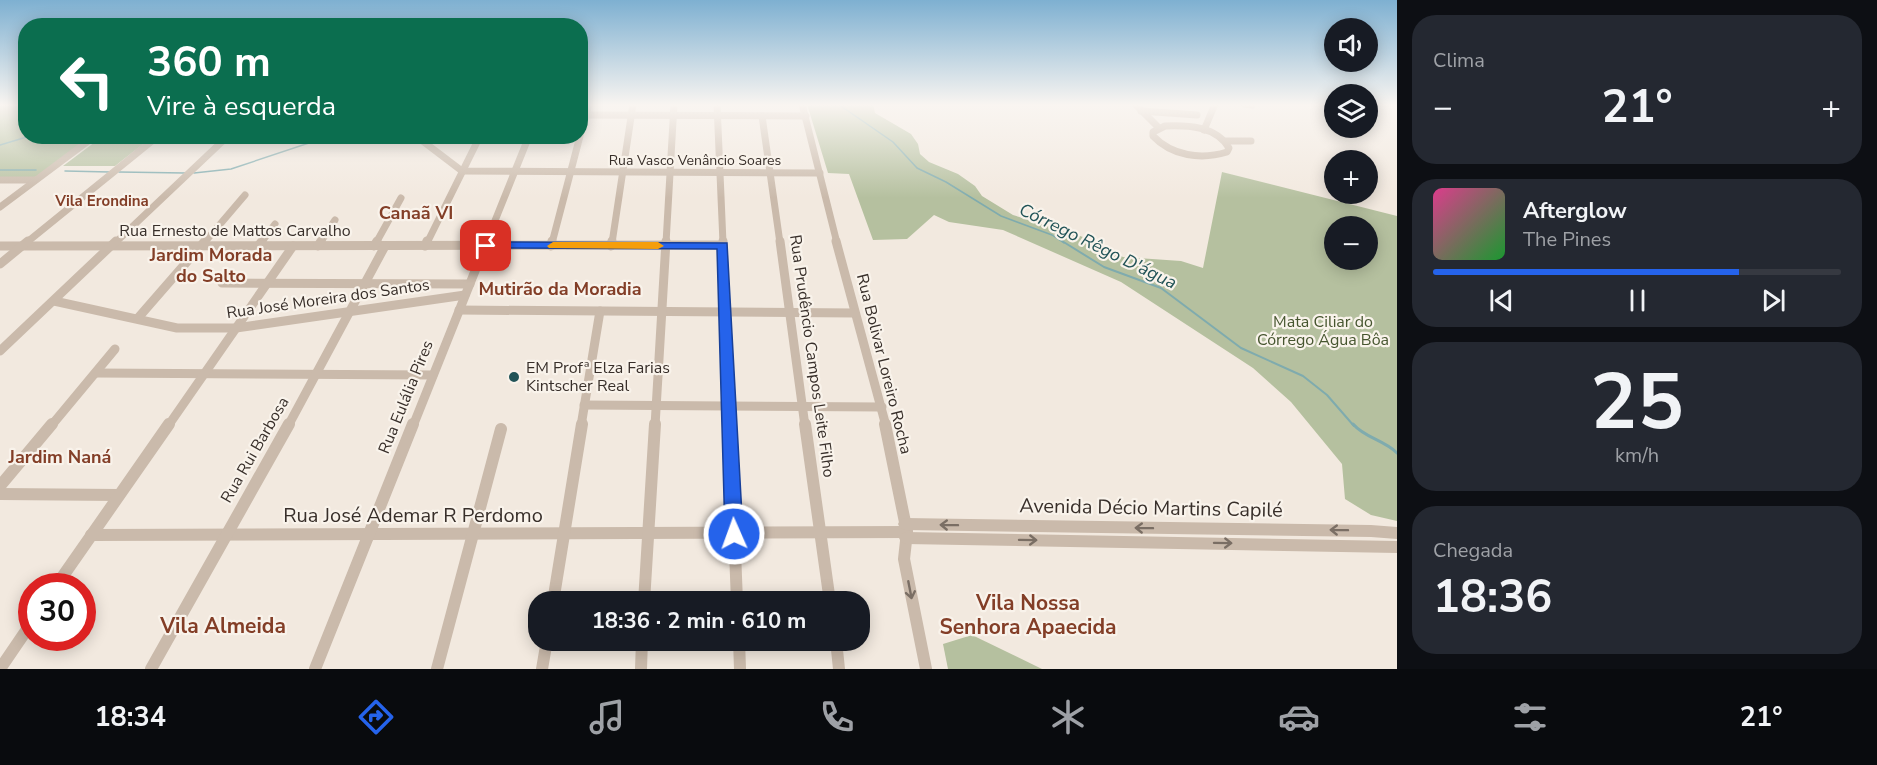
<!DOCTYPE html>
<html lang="pt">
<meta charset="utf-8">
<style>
:root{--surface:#171b24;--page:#242831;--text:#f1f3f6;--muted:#9ea1a6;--line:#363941;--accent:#2563eb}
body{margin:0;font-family:"Nunito Sans",sans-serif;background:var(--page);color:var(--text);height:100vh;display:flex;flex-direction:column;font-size:22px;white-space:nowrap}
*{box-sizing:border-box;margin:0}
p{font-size:20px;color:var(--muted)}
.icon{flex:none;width:33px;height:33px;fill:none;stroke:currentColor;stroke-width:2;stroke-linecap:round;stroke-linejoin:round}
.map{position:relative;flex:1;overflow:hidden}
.details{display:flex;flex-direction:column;gap:15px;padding:15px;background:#0d0f14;width:480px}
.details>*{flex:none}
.hud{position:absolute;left:18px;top:18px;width:570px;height:126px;border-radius:24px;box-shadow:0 3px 15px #0003;background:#0b6e4f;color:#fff;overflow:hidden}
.tools{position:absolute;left:1324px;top:18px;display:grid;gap:12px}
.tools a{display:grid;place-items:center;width:54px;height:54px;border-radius:50%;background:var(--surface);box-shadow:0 3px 15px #0003;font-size:30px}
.speed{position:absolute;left:18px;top:573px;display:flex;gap:12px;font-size:30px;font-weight:700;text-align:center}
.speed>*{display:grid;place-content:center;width:78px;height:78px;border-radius:50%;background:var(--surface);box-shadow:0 3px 15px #0003;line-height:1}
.speed .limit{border:9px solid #d22;background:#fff;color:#111}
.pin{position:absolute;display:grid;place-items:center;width:51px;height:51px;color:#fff;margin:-26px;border-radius:12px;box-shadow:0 3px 9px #0006}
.me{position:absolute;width:66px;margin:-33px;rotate:358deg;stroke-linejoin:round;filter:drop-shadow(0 0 4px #0008)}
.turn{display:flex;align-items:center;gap:21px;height:126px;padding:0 30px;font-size:27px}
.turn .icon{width:78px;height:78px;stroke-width:2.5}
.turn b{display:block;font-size:42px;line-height:51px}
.big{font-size:45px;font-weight:700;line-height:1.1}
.details .tile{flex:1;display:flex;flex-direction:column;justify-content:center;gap:9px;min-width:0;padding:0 21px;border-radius:24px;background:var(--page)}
.details .dial{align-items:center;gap:0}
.dial b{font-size:78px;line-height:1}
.song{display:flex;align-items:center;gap:18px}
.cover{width:72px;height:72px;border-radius:9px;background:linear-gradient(135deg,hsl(330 70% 55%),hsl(130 70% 35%))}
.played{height:6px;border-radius:3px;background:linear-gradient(90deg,var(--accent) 75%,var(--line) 75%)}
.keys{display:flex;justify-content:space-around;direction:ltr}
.heat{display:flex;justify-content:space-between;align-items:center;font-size:33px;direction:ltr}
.trip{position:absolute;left:528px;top:591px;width:342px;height:60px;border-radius:24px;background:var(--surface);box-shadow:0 3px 15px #0003;font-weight:700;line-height:60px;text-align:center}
.menu{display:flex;height:96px;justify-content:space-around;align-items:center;background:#090b0e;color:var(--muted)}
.menu .icon{width:42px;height:42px}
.menu .selected{color:var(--accent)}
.menu b{font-size:27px;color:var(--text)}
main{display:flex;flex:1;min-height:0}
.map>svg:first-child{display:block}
.green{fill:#b5c09f;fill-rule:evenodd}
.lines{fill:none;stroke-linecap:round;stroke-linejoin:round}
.stream-far2{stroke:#7fabae;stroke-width:1.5}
.stream-far1{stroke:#7fabae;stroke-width:2}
.stream{stroke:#7fabae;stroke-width:3}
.minor-far2{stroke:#cabaab;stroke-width:7}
.minor-far1{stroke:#cabaab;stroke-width:9}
.minor{stroke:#cabaab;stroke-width:12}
.tertiary{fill:#cabaab;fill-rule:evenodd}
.oneway{stroke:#7a6e64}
.route{fill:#2563eb;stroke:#184099;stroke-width:1.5}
.slow{fill:#f59e0b}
.poi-dot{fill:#215357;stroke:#f9f3eb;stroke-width:2}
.labels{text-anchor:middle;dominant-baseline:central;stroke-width:4.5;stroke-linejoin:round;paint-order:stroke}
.far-street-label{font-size:14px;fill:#382f2a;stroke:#f9f3eb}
.far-neighbourhood-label{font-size:15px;font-weight:bold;fill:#833e27;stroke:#f9f3eb}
.street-label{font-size:16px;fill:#382f2a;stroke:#f9f3eb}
.park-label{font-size:16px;fill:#46552f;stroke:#f9f3eb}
.poi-label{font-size:16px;fill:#382f2a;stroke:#f9f3eb;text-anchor:start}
.neighbourhood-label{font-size:18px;font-weight:bold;fill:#833e27;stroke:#f9f3eb}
.water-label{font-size:18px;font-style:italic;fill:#215357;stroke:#f9f3eb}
.near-street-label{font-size:20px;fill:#382f2a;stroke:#f9f3eb}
.near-neighbourhood-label{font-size:21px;font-weight:bold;fill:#833e27;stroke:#f9f3eb}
</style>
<main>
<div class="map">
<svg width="1397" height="669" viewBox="0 0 1397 669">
<rect width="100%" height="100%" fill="#f2e9df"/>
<!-- green -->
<g class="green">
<path d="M0 104H25L26 136 92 137 34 178 0 177Z"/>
<path d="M807 104H873L875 113 911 134 918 144 920 154 929 162 958 174 975 186 982 196 1013 215 1083 237 1123 257 1181 261 1203 268 1222 172 1397 216V521L1371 515 1345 499 1342 464 1291 402 1253 368 1121 282 1003 230 949 222 934 215 907 239 873 240 849 174 828 173ZM1368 226V260H1335V226Z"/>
<path d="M103 136 152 137 115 166H63Z"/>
<path d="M972 635 1042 669H948L943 644Z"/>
</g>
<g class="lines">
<!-- stream-far2 -->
<g class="stream-far2">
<path d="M838 104 893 142 917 168 946 182 1001 216 1052 235 1064 243"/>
<path d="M0 145 30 136"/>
<path d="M0 170H36"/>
<path d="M65 171 110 172"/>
<path d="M119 172 185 173"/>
<path d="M194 173 231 169 330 136"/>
</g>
<!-- stream-far1 -->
<path class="stream-far1" d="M1062 241 1104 267 1161 288 1241 348 1303 376 1327 395 1354 426"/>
<!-- stream -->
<path class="stream" d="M1353 424C1365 438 1384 440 1397 453"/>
<!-- minor-far2 -->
<g class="minor-far2">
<path d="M717 104 723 243"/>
<path d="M802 104 837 243"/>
<path d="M1135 104 1159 128"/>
<path d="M1244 104 1252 105"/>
<path d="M1141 111 1197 115"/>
<path d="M580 115 806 116"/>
<path d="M762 116 780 243"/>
<path d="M1165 126C1188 125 1216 126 1229 148L1227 152C1201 160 1172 156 1153 136V132Z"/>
<path d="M1204 130 1215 104"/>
<path d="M580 135 589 104"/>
<path d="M416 136 462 171 820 173"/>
<path d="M1225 141H1251"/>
<path d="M0 180H35"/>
<path d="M0 207 95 136"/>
<path d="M26 243 158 136"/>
<path d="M115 243 228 136"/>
<path d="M204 243 245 195"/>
<path d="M261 243 275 224"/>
<path d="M320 243 335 220"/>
<path d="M376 243 401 198"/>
<path d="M427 243 480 136"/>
<path d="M486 243 529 136"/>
<path d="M552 243 580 136"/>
<path d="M612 243 633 104"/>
<path d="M666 243 674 104"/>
</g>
<!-- minor-far1 -->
<g class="minor-far1">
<path d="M723 241 730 426"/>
<path d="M780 241 805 426"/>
<path d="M836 241 886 426"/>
<path d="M0 246 722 245"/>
<path d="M258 246 262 241"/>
<path d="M318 246 321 241"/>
<path d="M374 246 377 241"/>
<path d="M425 246 427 241"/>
<path d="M551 246 552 241"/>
<path d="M611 246 612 241"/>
<path d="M0 264 28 241"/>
<path d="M222 283 470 284"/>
<path d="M54 301 177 328H236L465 295"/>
<path d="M459 310 854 313"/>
<path d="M138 318 205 241"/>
<path d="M0 351 116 241"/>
<path d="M96 373 433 375"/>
<path d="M584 405 882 407"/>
<path d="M51 426 115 349"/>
<path d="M168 426 293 246"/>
<path d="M288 426 385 246"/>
<path d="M413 426 487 241"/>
<path d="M581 426 600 311"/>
<path d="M655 426 666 241"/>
</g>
<!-- minor -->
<g class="minor">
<path d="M730 424 737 602"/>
<path d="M805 424 830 602"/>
<path d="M885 424 907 532 904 559 926 669"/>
<path d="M0 486 52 424"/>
<path d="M0 494 119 495"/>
<path d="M91 535 907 532"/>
<path d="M56 586 169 424"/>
<path d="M553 602 582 424"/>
<path d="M644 602 655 424"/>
<path d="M739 640 740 669"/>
<path d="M836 640 839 669"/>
<path d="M0 669 32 622"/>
<path d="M151 669 289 424"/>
<path d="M315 669 413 424"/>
<path d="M437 669 501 429"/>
<path d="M542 669 547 640"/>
<path d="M641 669 642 640"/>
</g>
<!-- tertiary -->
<g class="tertiary">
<path d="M905 518 1371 525 1397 527V539L1371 537 905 530 900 528 898 524 900 520Z"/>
<path d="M906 532 1397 541V553L906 544 901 542 899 538 901 534Z"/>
</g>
</g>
<!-- one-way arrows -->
<defs><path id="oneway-shaft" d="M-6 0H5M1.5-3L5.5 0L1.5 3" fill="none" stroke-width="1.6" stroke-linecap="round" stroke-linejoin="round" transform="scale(1.5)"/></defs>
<g class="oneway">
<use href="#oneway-shaft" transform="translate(949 525) rotate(-179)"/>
<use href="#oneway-shaft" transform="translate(1144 528) rotate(-179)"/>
<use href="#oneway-shaft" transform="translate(1339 530) rotate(-179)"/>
<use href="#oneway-shaft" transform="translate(1028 540) rotate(1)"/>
<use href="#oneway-shaft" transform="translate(1223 543) rotate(1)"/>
<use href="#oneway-shaft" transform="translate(910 590) rotate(79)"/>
</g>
<!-- sky -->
<linearGradient id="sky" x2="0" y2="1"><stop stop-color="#7eb0d1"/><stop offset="0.53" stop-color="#f9f5f1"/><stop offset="1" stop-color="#f9f5f1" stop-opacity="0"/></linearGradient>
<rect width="1397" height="198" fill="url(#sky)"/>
<!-- route -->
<path class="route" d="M486 242 727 243 743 534 740 539 734 541 728 539 725 534 717 249 482 248 480 246Z"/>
<!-- slow -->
<path class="slow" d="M553 242H658L664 246 658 249 549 248 547 246Z"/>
<!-- markers -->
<circle class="poi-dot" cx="514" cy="377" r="6"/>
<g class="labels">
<!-- far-street labels -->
<g class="far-street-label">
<text x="695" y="160">Rua Vasco Venâncio Soares</text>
</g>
<!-- far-neighbourhood labels -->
<g class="far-neighbourhood-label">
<text x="102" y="201">Vila Erondina</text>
</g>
<!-- street labels -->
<g class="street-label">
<text x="235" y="231">Rua Ernesto de Mattos Carvalho</text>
<text transform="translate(328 299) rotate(-8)">Rua José Moreira dos Santos</text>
<text transform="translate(812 356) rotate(82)">Rua Prudêncio Campos Leite Filho</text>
<text transform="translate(884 364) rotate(76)">Rua Bolivar Loreiro Rocha</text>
<text transform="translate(406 397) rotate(-68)">Rua Eulália Pires</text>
<text transform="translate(255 450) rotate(-60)">Rua Rui Barbosa</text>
</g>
<!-- park labels -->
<g class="park-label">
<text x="1323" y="322">Mata Ciliar do<tspan x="1323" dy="18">Córrego Água Bôa</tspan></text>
</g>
<!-- poi labels -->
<g class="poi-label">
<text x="526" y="368">EM Profª Elza Farias<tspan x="526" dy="18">Kintscher Real</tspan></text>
</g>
<!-- neighbourhood labels -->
<g class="neighbourhood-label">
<text x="416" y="213">Canaã VI</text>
<text x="211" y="255">Jardim Morada<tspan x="211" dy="21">do Salto</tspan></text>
<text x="560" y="289">Mutirão da Moradia</text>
<text x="60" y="457">Jardim Naná</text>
</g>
<!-- water labels -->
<g class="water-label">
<text transform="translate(1098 246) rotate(26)">Córrego Rêgo D'água</text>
</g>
<!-- near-street labels -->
<g class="near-street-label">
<text transform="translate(1151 508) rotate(1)">Avenida Décio Martins Capilé</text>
<text x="413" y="515">Rua José Ademar R Perdomo</text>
</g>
<!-- near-neighbourhood labels -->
<g class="near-neighbourhood-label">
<text x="1028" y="603">Vila Nossa<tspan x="1028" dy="24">Senhora Apaecida</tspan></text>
<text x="223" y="626">Vila Almeida</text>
</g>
</g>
</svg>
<div class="tools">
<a><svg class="icon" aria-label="sound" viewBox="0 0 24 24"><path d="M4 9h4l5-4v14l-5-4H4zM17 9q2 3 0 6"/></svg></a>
<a><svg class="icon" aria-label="layers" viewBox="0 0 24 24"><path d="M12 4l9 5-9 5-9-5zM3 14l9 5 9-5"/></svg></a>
<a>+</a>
<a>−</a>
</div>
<div class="speed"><div class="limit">30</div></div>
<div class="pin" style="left:486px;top:246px;background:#d93025"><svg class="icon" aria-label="arrive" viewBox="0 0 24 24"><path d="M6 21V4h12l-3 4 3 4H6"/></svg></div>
<svg class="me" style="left:734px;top:534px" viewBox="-20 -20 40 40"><circle r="17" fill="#2563eb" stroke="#fff" stroke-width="3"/><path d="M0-11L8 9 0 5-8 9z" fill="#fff"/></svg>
<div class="trip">18:36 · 2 min · 610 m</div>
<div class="hud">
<div class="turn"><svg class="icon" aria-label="left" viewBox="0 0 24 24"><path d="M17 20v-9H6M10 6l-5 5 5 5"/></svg><div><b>360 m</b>Vire à esquerda</div></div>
</div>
</div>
<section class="details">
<div class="tile"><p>Clima</p>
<div class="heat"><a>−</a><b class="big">21°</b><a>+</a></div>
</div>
<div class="tile">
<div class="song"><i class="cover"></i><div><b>Afterglow</b><p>The Pines</p></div></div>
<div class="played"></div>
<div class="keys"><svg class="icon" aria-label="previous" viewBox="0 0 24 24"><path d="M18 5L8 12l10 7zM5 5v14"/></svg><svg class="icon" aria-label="pause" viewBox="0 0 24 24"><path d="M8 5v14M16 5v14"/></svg><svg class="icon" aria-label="next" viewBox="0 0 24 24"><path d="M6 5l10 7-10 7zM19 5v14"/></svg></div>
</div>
<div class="tile dial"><b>25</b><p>km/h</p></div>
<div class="tile"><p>Chegada</p><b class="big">18:36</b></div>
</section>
</main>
<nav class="menu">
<b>18:34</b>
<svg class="icon selected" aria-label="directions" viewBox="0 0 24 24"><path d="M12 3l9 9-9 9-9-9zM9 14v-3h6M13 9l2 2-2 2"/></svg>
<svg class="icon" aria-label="music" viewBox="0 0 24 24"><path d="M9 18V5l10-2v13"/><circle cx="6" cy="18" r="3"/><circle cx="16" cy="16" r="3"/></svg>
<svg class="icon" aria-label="phone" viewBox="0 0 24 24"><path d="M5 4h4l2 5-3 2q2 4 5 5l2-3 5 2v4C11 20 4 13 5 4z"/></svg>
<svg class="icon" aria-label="climate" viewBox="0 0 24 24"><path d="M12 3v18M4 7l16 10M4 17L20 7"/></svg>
<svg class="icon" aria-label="car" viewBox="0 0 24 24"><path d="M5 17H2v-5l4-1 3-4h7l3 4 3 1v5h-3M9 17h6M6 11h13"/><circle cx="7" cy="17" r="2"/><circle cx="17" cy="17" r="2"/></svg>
<svg class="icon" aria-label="filters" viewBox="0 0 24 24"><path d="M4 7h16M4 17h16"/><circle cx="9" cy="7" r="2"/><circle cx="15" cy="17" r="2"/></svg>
<b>21°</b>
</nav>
